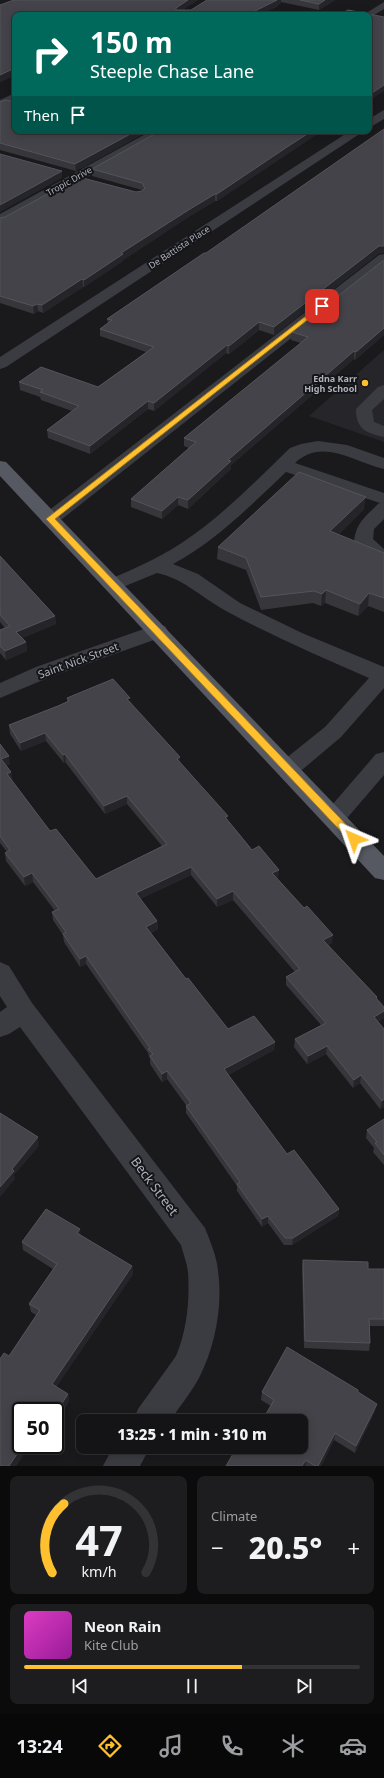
<!DOCTYPE html>
<meta charset="utf-8">
<style>
:root{--surface:#141416;--page:#1d1d1f;--text:#f1f3f6;--muted:#9d9ea1;--line:#333335;--accent:#ffc030}
body{margin:0;font-family:"Noto Sans",sans-serif;background:var(--page);color:var(--text);height:100vh;display:flex;flex-direction:column;font-size:15px;white-space:nowrap}
*{box-sizing:border-box;margin:0}
p{font-size:13px;color:var(--muted)}
.icon{flex:none;width:22px;height:22px;fill:none;stroke:currentColor;stroke-width:2;stroke-linecap:round;stroke-linejoin:round}
.map{position:relative;height:1466px;overflow:hidden}
.side{display:flex;flex-direction:column;gap:10px;padding:10px;background:#0b0b0c;flex:1}
.side>*{flex:none}
.banner{position:absolute;left:12px;top:12px;width:360px;height:122px;border-radius:8px;box-shadow:0 2px 10px #0003,0 0 0 1px var(--line);background:#00695c;color:#fff;overflow:hidden}
.speed{position:absolute;left:12px;top:1402px;display:flex;gap:8px;font-size:20px;font-weight:700;text-align:center}
.speed>*{display:grid;place-content:center;width:52px;height:52px;border-radius:50%;background:var(--surface);box-shadow:0 2px 10px #0003,0 0 0 1px var(--line);line-height:1}
.speed .limit{border:2px solid #111;border-radius:6px;background:#fff;color:#111}
.pin{position:absolute;display:grid;place-items:center;width:34px;height:34px;color:#fff;margin:-17px;border-radius:8px;box-shadow:0 2px 6px #0006}
.me{position:absolute;width:44px;margin:-22px;rotate:317deg;stroke-linejoin:round;filter:drop-shadow(0 0 3px #0008)}
.turn{display:flex;align-items:center;gap:14px;height:84px;padding:0 12px;font-size:18px}
.turn .icon{width:52px;height:52px;stroke-width:2.5}
.turn b{display:block;font-size:28px;line-height:34px}
.then{display:flex;align-items:center;height:38px;padding:0 12px;background:#0003;gap:8px;font-size:15px}
.big{font-size:30px;font-weight:800;line-height:1.1}
.side .card{flex:1;display:flex;flex-direction:column;justify-content:center;gap:6px;min-width:0;padding:0 14px;border-radius:8px;background:var(--page)}
.side .dial{align-items:center;gap:0}
.dial svg{height:104px;overflow:visible;fill:none;stroke:var(--line);stroke-width:7;stroke-linecap:round;text-anchor:middle}
.dial text{fill:var(--text);stroke:none}
.song{display:flex;align-items:center;gap:12px}
.cover{width:48px;height:48px;border-radius:6px;background:linear-gradient(135deg,hsl(310 70% 55%),hsl(300 70% 35%))}
.played{height:4px;border-radius:2px;background:linear-gradient(90deg,var(--accent) 65%,var(--line) 65%)}
.keys{display:flex;justify-content:space-around;direction:ltr}
.heat{display:flex;justify-content:space-between;align-items:center;font-size:22px;direction:ltr}
.side .tiles{flex:1;display:grid;gap:10px;grid-template-columns:1fr 1fr}
.card:last-child{grid-column:span 2}
.trip{position:absolute;left:76px;top:1414px;width:232px;height:40px;border-radius:8px;background:var(--surface);box-shadow:0 2px 10px #0003,0 0 0 1px var(--line);font-weight:800;line-height:40px;text-align:center}
.tab-bar{display:flex;height:64px;justify-content:space-around;align-items:center;background:#080809;color:var(--muted)}
.tab-bar .icon{width:28px;height:28px}
.tab-bar .selected{color:var(--accent)}
.tab-bar b{font-size:18px;color:var(--text)}
.map>svg:first-child{display:block}
.built{fill:#26262a}
.lines{fill:none;stroke-linecap:round;stroke-linejoin:round}
.minor{fill:#3b3c42;fill-rule:evenodd}
.major{fill:#575962;fill-rule:evenodd}
.wall{fill:#36363b}
.shaded-wall{fill:#252529}
.building{fill:#434349;stroke:#53555b}
.route{fill:#ffc030;stroke:#a67d1f}
.poi-dot{fill:#ffc030;stroke:#151518;stroke-width:1.5}
.labels{text-anchor:middle;dominant-baseline:central;stroke-width:4;stroke-linejoin:round;paint-order:stroke}
.far-street-label{font-size:9px;fill:#acb1bd;stroke:#151518}
.far-poi-label{font-size:9px;font-weight:bold;fill:#acb1bd;stroke:#151518;text-anchor:end}
.street-label{font-size:11px;fill:#acb1bd;stroke:#151518}
.near-street-label{font-size:13px;fill:#acb1bd;stroke:#151518}
</style>
<div class="map">
<svg width="384" height="1466" viewBox="0 0 384 1466">
<rect width="100%" height="100%" fill="#1a1a1d"/>
<!-- built -->
<path class="built" d="M384 350V442L309 416Z"/>
<g class="lines">
<!-- minor -->
<g class="minor">
<path d="M384 2V9L369 18V15H363Z"/>
<path d="M15 93V101L0 108V100Z"/>
<path d="M384 110V119L369 128V119Z"/>
<path d="M151 131H166L164 134 5 223 0 224V214Z"/>
<path d="M350 131H364L6 367 0 369V357Z"/>
<path d="M384 254V265L57 523 50 525 43 523 41 519 43 515 379 255Z"/>
<path d="M384 385V399L372 410 374 422 384 426V437C366 433 356 429 356 409L378 387Z"/>
<path d="M318 441 347 445 384 458V469C354 462 322 437 295 463L384 493V519L374 529 373 539 384 549V562L367 556 354 540C357 522 365 517 378 504L380 503 286 472C251 505 216 541 173 564L198 574 240 603 302 633 384 667V688L341 737 296 775 288 777 280 775 277 769 280 763 325 727 369 678C321 657 274 637 228 612 203 599 185 579 157 573L113 591 106 589 103 585 106 581C131 570 157 559 180 544 220 518 255 482 290 448L301 444Z"/>
<path d="M158 624 165 626 168 631 165 636 50 677 0 698V683L36 667Z"/>
<path d="M384 752V775L342 824 334 827 326 824 322 818 326 812 376 754Z"/>
<path d="M0 962 9 966 32 1003 205 1228C210 1241 217 1257 218 1271 223 1307 215 1346 199 1378 191 1393 179 1407 170 1421H133L138 1409 176 1356C187 1330 190 1300 188 1272 187 1263 183 1253 181 1245L20 1027 9 1034 0 1037V1012L7 1007 0 996Z"/>
<path d="M113 1447H150L140 1466H103Z"/>
</g>
<!-- major -->
<path class="major" d="M0 461 6 462 384 856V880L375 878 0 476Z"/>
</g>
<!-- wall -->
<g class="wall">
<path d="M14 0H198L182 10H191L207 0H335L319 10 281 2 276 7 259 15H15V75L0 82V5Z"/>
<path d="M0 102 15 131H148L76 171 0 150Z"/>
<path d="M160 131H322L287 154 217 201H215L190 216 123 260V261L84 287H83L43 313 38 311 34 314 0 303V218L142 191 143 190H142L92 176V169Z"/>
<path d="M206 253 378 254 274 335 259 330 229 354 226 353 154 411 148 409 90 454 48 438 47 430 72 411 41 400 40 397 20 390 19 382 98 387 146 352 100 336V329L108 323 107 319Z"/>
<path d="M384 260V335L355 360 354 359 231 465V469L188 509 178 505 162 519 131 507V499L189 448 184 446V438L301 343 291 340 292 332Z"/>
<path d="M364 509 338 535 384 553V612L368 606 358 616 325 603 321 606 313 603 261 610 246 570 217 559 218 547Z"/>
<path d="M0 556 55 616 56 624 22 638 26 642 27 651 6 660 0 653V630L5 628 0 622Z"/>
<path d="M67 698 130 702 180 762 228 821 252 850 278 878H277L332 943 328 945 377 997V999L384 1007V1018L378 1022 384 1029V1107L380 1109 360 1083 353 1088 326 1054 307 1064 294 1047 295 1039 321 1025 286 985V977L295 972 233 900 217 907 191 875 140 899 157 921 158 929 151 933 186 979 228 1029 275 1042 274 1050 228 1075 287 1154 339 1209 338 1216 292 1245H284L268 1223 262 1227 237 1191V1186L186 1113V1105L167 1079 162 1082 150 1064V1058L149 1057 148 1053 86 964 80 967 64 942 63 935 53 920 52 912 55 911 33 882 25 886 6 861 5 853 7 852 0 843V744L10 764 6 766 11 772 12 781 50 831 96 879 162 846 127 804 105 814 66 763H64L46 741 21 751 10 734 9 725 67 702Z"/>
<path d="M384 1119V1165L373 1152 374 1148 366 1138 367 1130Z"/>
<path d="M80 1235 132 1266 133 1274 56 1387 68 1394 69 1402 21 1411 30 1445 16 1466H0L9 1356 36 1315 31 1312 29 1304 53 1269 23 1250 22 1242Z"/>
<path d="M303 1260 368 1269H384V1326H370V1343L369 1351 304 1348 302 1267Z"/>
<path d="M262 1392H358L375 1411 355 1453 334 1440 321 1466H226L245 1452 271 1406 261 1400Z"/>
<path d="M33 1445H41L39 1449Z"/>
</g>
<!-- shaded-wall -->
<g class="shaded-wall">
<path d="M188 0H198L176 14V15V8Z"/>
<path d="M277 0H281V2L276 7 259 15H247Z"/>
<path d="M325 0H335L319 10V4Z"/>
<path d="M15 68V75L0 82V75Z"/>
<path d="M384 85V91L369 101V95Z"/>
<path d="M136 131H148L76 171 75 164Z"/>
<path d="M312 131H322L287 154 217 201V194L287 147Z"/>
<path d="M62 171V178L0 212V205Z"/>
<path d="M215 194V201L190 216 123 260V261L84 287V280L121 253 190 209Z"/>
<path d="M379 246H384V253L378 254 274 335V327Z"/>
<path d="M82 279 83 287 43 313 42 305Z"/>
<path d="M37 304 38 311 34 314 33 306Z"/>
<path d="M259 322V330L229 354V346Z"/>
<path d="M384 328V335L355 360 356 352Z"/>
<path d="M227 345 226 353 154 411V403Z"/>
<path d="M354 351V359L231 465V469L188 509V500L228 460Z"/>
<path d="M148 401V409L90 454V446Z"/>
<path d="M178 497V505L162 519V511Z"/>
<path d="M366 497 364 509 329 544 330 531Z"/>
<path d="M326 590 325 603 321 606 322 594Z"/>
<path d="M369 593 368 606 358 616 360 604Z"/>
<path d="M55 616 56 624 17 640 16 632Z"/>
<path d="M26 642 27 651 6 660 5 651Z"/>
<path d="M45 733 46 741 21 751 20 743Z"/>
<path d="M65 754 66 763H64L63 755Z"/>
<path d="M9 756 10 764 2 767 1 759Z"/>
<path d="M180 757V766L177 759Z"/>
<path d="M11 772 12 781 7 774Z"/>
<path d="M127 796V804L105 814 104 806Z"/>
<path d="M228 816 227 824 225 817Z"/>
<path d="M191 867V875L136 901V893Z"/>
<path d="M279 870 278 878 272 881V873Z"/>
<path d="M32 873 33 882 25 886 24 877Z"/>
<path d="M233 891V900L217 907V899Z"/>
<path d="M157 921 158 929 146 935V927Z"/>
<path d="M333 935 332 943 322 948 323 940Z"/>
<path d="M86 956V964L80 967V959Z"/>
<path d="M384 1011V1018L373 1025 374 1017Z"/>
<path d="M275 1042 274 1050 224 1077V1069Z"/>
<path d="M327 1046 326 1054 307 1064 308 1056Z"/>
<path d="M167 1071V1079L162 1082V1074Z"/>
<path d="M361 1075 360 1083 353 1088 354 1080Z"/>
<path d="M384 1099V1107L380 1109 382 1101Z"/>
<path d="M38 1137 39 1146 14 1175 15 1179 0 1197V1187L12 1169Z"/>
<path d="M339 1209 338 1216 292 1245 293 1238Z"/>
<path d="M268 1216V1223L262 1227V1219Z"/>
<path d="M80 1229 81 1238 77 1233Z"/>
<path d="M132 1266 133 1274 53 1392 52 1384Z"/>
<path d="M68 1394 69 1402 55 1423V1414Z"/>
<path d="M377 1404 375 1411 355 1453 356 1446Z"/>
<path d="M335 1433 334 1440 321 1466H318Z"/>
<path d="M23 1445H30L16 1466H9Z"/>
<path d="M38 1445H41L39 1449Z"/>
<path d="M306 1460 305 1466H302Z"/>
</g>
<!-- building -->
<g class="building">
<path d="M14 0H188L176 8V10H191L207 0H277L247 15H15V68L0 75V5Z"/>
<path d="M300 0H325L319 4Z"/>
<path d="M348 10 384 17V85L369 95V15H339Z"/>
<path d="M6 100 15 102V131H136L75 164 0 143V102Z"/>
<path d="M384 129V246H379L274 327 259 322 229 346 227 345 154 403 148 401 90 446 47 430 79 406 40 392 43 390 19 382 41 367 98 387 154 347 100 329 112 320 107 319 204 253H206Z"/>
<path d="M160 131H312L287 147 217 194H215L190 209 121 253 123 254 84 280 82 279 42 305 37 304 33 306 0 296V218L5 217 79 177 136 192 142 191 145 188 142 183 92 169Z"/>
<path d="M0 154 62 171 0 205Z"/>
<path d="M384 260V328L356 352 354 351 228 460 231 461 188 500 178 497 162 511 131 499 196 442 184 438 308 337 292 332Z"/>
<path d="M299 472 366 497 330 531 384 553V598L369 593 360 604 326 590 322 594 314 591 261 597 246 558 218 547Z"/>
<path d="M0 556 55 616 16 632 26 642 5 651 0 646V630L10 626 0 615Z"/>
<path d="M113 679 130 698 127 699 180 757 177 759 228 816 225 817 252 850 259 846 279 870 272 873 304 908 307 906 333 935 323 940 377 997 376 998 384 1007V1011L374 1017 384 1029V1099L382 1101 361 1075 354 1080 327 1046 308 1056 295 1039 326 1023 286 977 300 969 233 891 217 899 191 867 136 893 157 921 146 927 186 979 188 978 228 1029 254 1016 275 1042 224 1069 287 1154 294 1150 339 1209 293 1238H285L268 1216 262 1219 237 1184 240 1182 186 1106 191 1103 167 1071 162 1074 150 1056 153 1054 148 1049 150 1048 86 956 80 959 63 934 66 932 52 912 59 909 32 873 24 877 5 853 10 850 0 836V744L9 756 1 759 11 772 7 774 50 831 56 829 96 879 167 844 127 796 104 806 65 754 63 755 45 733 20 743 9 725 58 706 69 701 67 698Z"/>
<path d="M0 1113 38 1137 12 1169 14 1171 0 1187Z"/>
<path d="M384 1119V1155L375 1143 377 1142 367 1130Z"/>
<path d="M46 1209 80 1229 77 1233 132 1266 52 1384 68 1394 55 1414V1411H21V1445H23L9 1466H0V1359L4 1353 9 1356 40 1310 29 1304 57 1264 22 1242Z"/>
<path d="M303 1260 368 1262V1269H384V1319H369L370 1343 305 1341Z"/>
<path d="M287 1347 358 1390V1392L377 1404 356 1446 335 1433 318 1466H315L306 1460 302 1466H226L237 1447 245 1452 248 1447H301V1421H262L274 1400 262 1392Z"/>
</g>
<!-- route -->
<path class="route" d="M320 305 325 306 55 519 357 836 359 839 357 841H350L46 519Z"/>
<!-- markers -->
<circle class="poi-dot" cx="365" cy="383" r="4"/>
<g class="labels">
<!-- far-street labels -->
<g class="far-street-label">
<text transform="translate(69 181) rotate(-29)">Tropic Drive</text>
<text transform="translate(179 247) rotate(-33)">De Battista Place</text>
</g>
<!-- far-poi labels -->
<g class="far-poi-label">
<text x="357" y="378">Edna Karr<tspan x="357" dy="10">High School</tspan></text>
</g>
<!-- street labels -->
<g class="street-label">
<text transform="translate(78 660) rotate(-20)">Saint Nick Street</text>
</g>
<!-- near-street labels -->
<g class="near-street-label">
<text transform="translate(155 1186) rotate(53)">Beck Street</text>
</g>
</g>
</svg>
<div class="speed"><div class="limit">50</div></div>
<div class="pin" style="left:322px;top:306px;background:#d93025"><svg class="icon" aria-label="arrive" viewBox="0 0 24 24"><path d="M6 21V4h12l-3 4 3 4H6"/></svg></div>
<svg class="me" style="left:354px;top:839px" viewBox="-20 -20 40 40"><path d="M0-17L14 15 0 8-14 15z" fill="#ffc030" stroke="#fff" stroke-width="4"/></svg>
<div class="trip">13:25 · 1 min · 310 m</div>
<div class="banner">
<div class="turn"><svg class="icon" aria-label="right" viewBox="0 0 24 24"><path d="M7 20v-9h11M14 6l5 5-5 5"/></svg><div><b>150 m</b>Steeple Chase Lane</div></div>
<div class="then">Then<svg class="icon" aria-label="arrive" viewBox="0 0 24 24"><path d="M6 21V4h12l-3 4 3 4H6"/></svg></div>
</div>
</div>
<section class="side">
<div class="tiles">
<div class="card dial"><svg viewBox="0 0 100 80">
<path d="M14 69A42 42 0 1 1 86 69"/>
<path d="M14 69A42 42 0 0 1 23 16" stroke="#ffc030"/>
<text x="50" y="56" font-size="32" font-weight="700">47</text>
<text x="50" y="72" font-size="11">km/h</text>
</svg></div>
<div class="card"><p>Climate</p>
<div class="heat"><a>−</a><b class="big">20.5°</b><a>+</a></div>
</div>
<div class="card">
<div class="song"><i class="cover"></i><div><b>Neon Rain</b><p>Kite Club</p></div></div>
<div class="played"></div>
<div class="keys"><svg class="icon" aria-label="previous" viewBox="0 0 24 24"><path d="M18 5L8 12l10 7zM5 5v14"/></svg><svg class="icon" aria-label="pause" viewBox="0 0 24 24"><path d="M8 5v14M16 5v14"/></svg><svg class="icon" aria-label="next" viewBox="0 0 24 24"><path d="M6 5l10 7-10 7zM19 5v14"/></svg></div>
</div>
</div>
</section>
<nav class="tab-bar">
<b>13:24</b>
<svg class="icon selected" aria-label="directions" viewBox="0 0 24 24"><path d="M12 3l9 9-9 9-9-9zM9 14v-3h6M13 9l2 2-2 2"/></svg>
<svg class="icon" aria-label="music" viewBox="0 0 24 24"><path d="M9 18V5l10-2v13"/><circle cx="6" cy="18" r="3"/><circle cx="16" cy="16" r="3"/></svg>
<svg class="icon" aria-label="phone" viewBox="0 0 24 24"><path d="M5 4h4l2 5-3 2q2 4 5 5l2-3 5 2v4C11 20 4 13 5 4z"/></svg>
<svg class="icon" aria-label="climate" viewBox="0 0 24 24"><path d="M12 3v18M4 7l16 10M4 17L20 7"/></svg>
<svg class="icon" aria-label="car" viewBox="0 0 24 24"><path d="M5 17H2v-5l4-1 3-4h7l3 4 3 1v5h-3M9 17h6M6 11h13"/><circle cx="7" cy="17" r="2"/><circle cx="17" cy="17" r="2"/></svg>
</nav>
